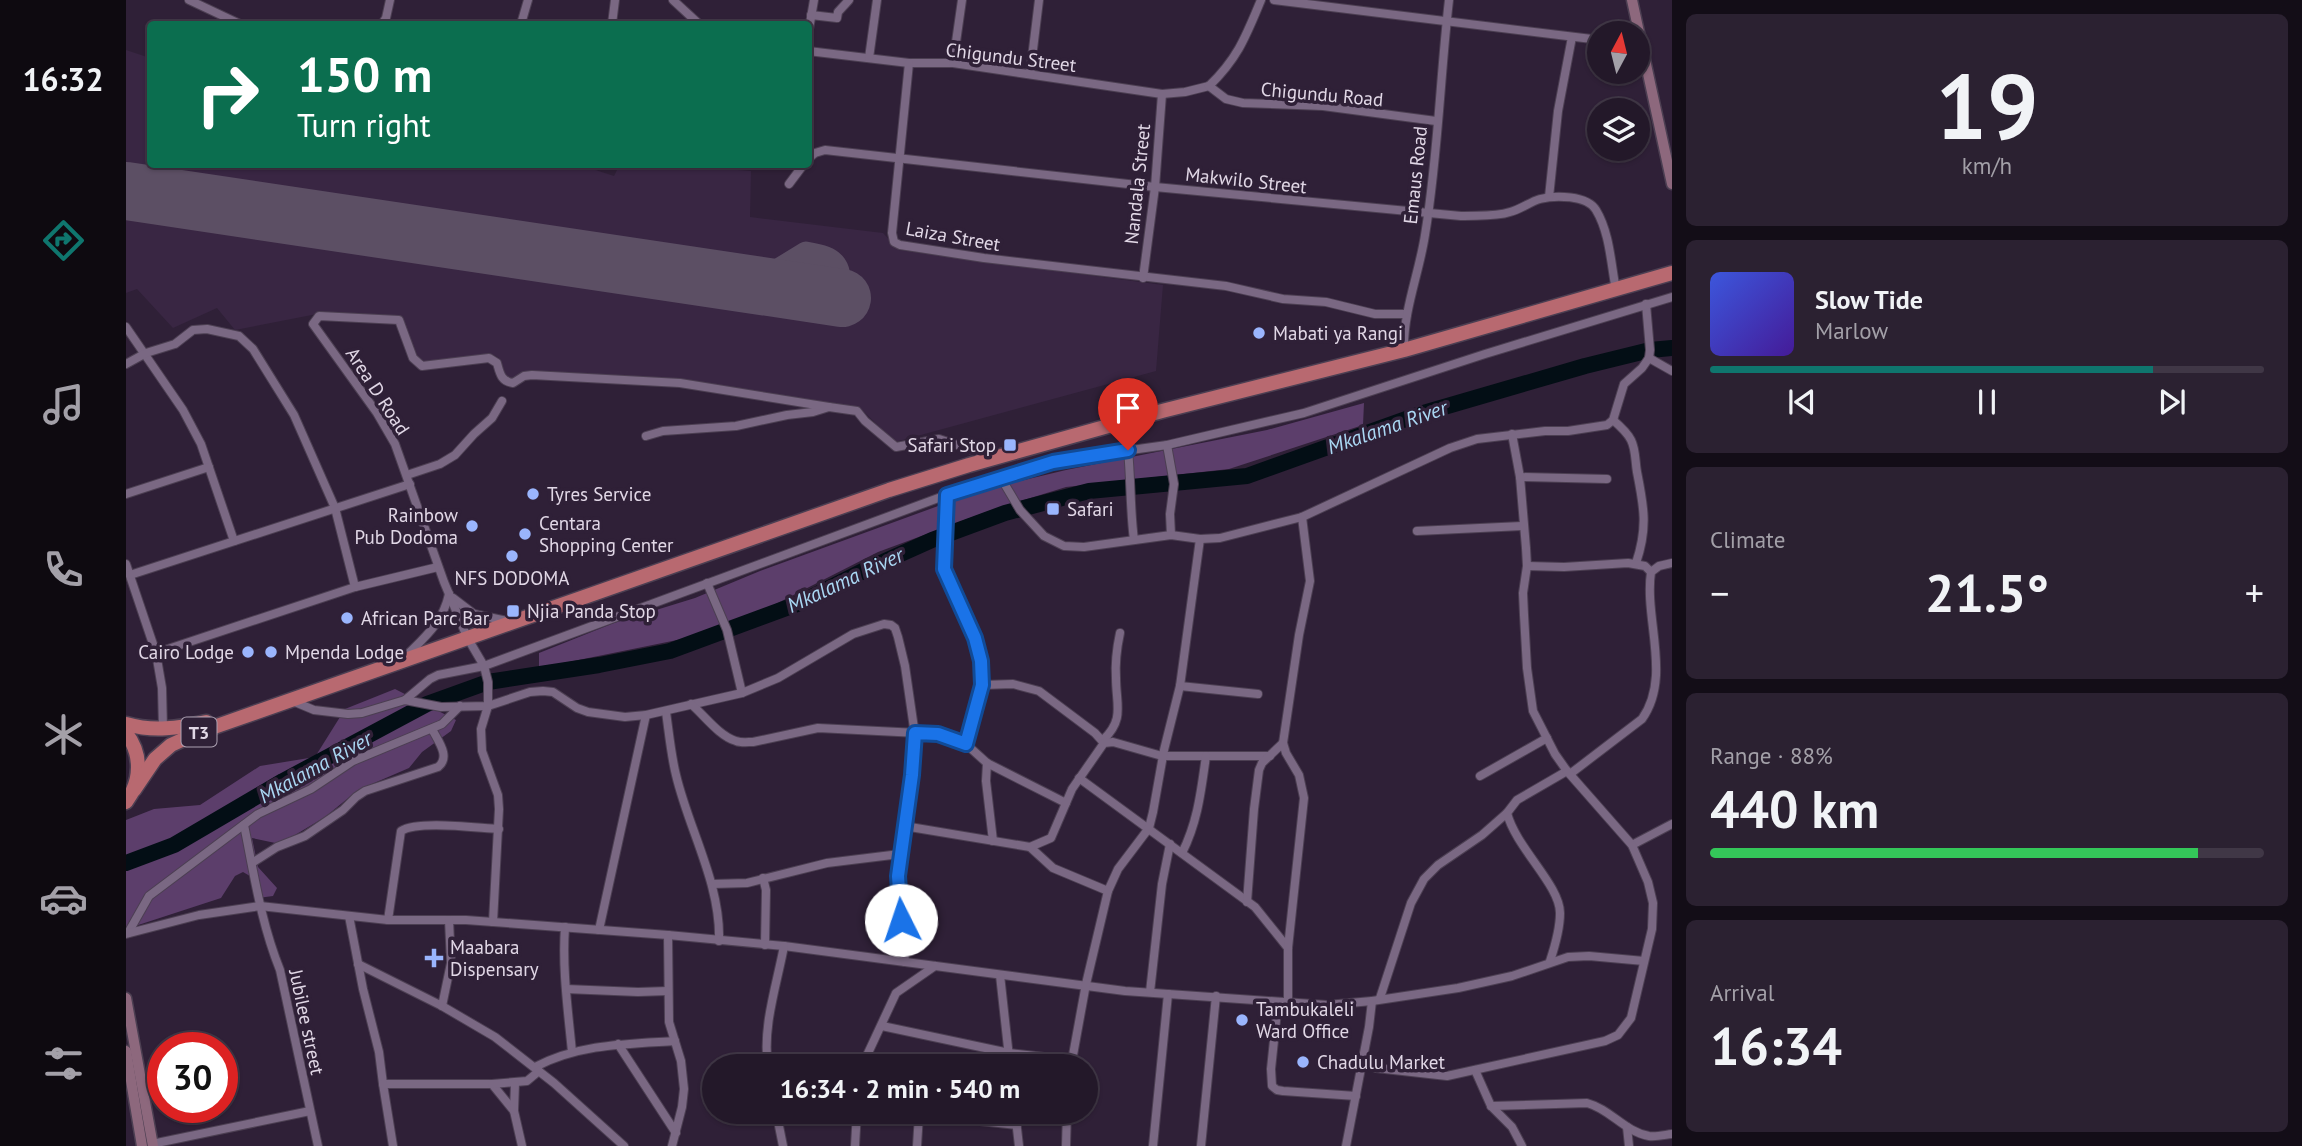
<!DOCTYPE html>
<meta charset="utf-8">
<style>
:root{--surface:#231829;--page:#2b2131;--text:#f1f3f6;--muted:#a3a0a8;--line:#403746;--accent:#0f766e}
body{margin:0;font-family:"PT Sans",sans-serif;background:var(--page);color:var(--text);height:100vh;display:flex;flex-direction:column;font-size:26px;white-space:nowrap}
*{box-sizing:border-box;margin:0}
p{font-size:23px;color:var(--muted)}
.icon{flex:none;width:38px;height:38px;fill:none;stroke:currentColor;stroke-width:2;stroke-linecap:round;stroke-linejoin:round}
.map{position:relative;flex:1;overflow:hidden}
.sheet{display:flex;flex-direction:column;gap:14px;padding:14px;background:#130d17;width:630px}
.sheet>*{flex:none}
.banner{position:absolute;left:21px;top:21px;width:665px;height:147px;border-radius:7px;box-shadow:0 2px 5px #0004,0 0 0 2px var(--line);background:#0b6e4f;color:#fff;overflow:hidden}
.needle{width:46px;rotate:7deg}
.tools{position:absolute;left:1461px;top:21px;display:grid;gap:14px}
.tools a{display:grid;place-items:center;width:63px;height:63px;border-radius:50%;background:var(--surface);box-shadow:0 2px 5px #0004,0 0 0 2px var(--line);font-size:35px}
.speed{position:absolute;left:21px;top:1032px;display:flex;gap:14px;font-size:35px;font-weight:700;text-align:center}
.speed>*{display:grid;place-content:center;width:91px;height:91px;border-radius:50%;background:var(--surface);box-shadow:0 2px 5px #0004,0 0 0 2px var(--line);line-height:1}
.speed .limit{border:10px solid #d22;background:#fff;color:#111}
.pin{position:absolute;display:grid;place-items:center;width:60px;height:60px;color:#fff;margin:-72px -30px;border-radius:50% 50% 50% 0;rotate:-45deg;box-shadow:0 0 7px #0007}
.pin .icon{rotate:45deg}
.me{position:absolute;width:77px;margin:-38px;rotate:356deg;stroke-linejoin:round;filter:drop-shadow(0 0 5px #0008)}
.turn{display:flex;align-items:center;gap:24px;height:147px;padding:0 35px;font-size:32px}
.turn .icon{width:91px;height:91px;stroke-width:2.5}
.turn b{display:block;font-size:49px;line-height:60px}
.big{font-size:52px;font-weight:700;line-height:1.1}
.sheet .widget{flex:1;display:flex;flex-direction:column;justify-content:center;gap:10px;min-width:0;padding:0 24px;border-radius:10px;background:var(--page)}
.sheet .dial{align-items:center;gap:0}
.dial b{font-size:91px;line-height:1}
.song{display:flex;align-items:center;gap:21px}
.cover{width:84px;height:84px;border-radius:10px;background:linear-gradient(135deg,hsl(230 70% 55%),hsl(260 70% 35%))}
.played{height:7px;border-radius:4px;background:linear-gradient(90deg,var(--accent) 80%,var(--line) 80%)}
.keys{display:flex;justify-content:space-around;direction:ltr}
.heat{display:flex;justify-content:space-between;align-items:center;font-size:38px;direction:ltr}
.charge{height:10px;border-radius:5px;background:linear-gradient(90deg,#34c759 88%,var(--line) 0)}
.trip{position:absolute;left:576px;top:1054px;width:396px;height:70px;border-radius:35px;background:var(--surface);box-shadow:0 2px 5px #0004,0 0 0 2px var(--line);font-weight:700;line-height:70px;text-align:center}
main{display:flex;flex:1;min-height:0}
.menu{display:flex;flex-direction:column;width:126px;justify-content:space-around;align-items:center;background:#0e0a10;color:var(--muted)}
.menu .icon{width:49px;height:49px}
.menu .active{color:var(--accent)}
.menu b{font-size:32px;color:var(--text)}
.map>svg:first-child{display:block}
.built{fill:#392643}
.green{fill:#5c3e6b}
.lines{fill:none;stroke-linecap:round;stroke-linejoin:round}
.river{stroke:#030e15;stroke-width:16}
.taxiway{stroke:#5c4f64;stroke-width:23}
.runway{stroke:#5c4f64;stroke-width:58}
.street-casing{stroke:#4c3f52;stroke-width:10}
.secondary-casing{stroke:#4c3f52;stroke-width:13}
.highway-casing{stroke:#4c3f52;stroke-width:17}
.street{stroke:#7a6883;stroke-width:8}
.secondary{stroke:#8d687d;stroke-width:10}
.highway{stroke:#b86970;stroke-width:14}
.route-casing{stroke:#114b97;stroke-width:18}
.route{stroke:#1a73e8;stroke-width:12}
.poi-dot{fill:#9ab5fd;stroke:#2f2037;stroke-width:2.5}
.labels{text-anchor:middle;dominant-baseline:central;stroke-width:7;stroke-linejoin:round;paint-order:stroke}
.shield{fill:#2f2037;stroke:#aca0b2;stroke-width:2}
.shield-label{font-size:18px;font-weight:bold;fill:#e1d7e6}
.street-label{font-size:19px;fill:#e1d7e6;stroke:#2f2037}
.poi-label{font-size:19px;fill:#e1d7e6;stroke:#2f2037;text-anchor:start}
.water-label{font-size:21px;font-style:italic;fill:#aad7f3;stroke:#2f2037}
</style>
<main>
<nav class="menu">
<b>16:32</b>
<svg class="icon active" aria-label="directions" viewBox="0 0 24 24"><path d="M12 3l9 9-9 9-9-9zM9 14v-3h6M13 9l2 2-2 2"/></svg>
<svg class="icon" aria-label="music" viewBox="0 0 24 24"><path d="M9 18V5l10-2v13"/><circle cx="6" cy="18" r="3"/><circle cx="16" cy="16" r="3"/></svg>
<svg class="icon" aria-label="phone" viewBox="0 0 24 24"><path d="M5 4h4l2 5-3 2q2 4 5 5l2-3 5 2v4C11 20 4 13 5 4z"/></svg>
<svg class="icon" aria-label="climate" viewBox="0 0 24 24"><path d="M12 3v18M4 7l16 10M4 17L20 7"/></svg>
<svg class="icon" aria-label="car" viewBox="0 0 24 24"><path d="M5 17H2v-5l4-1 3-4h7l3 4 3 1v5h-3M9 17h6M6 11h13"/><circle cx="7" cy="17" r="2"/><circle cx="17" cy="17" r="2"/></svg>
<svg class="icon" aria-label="filters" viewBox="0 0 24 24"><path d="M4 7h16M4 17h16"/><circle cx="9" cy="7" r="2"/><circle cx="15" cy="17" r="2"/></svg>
</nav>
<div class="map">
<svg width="1546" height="1146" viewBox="0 0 1546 1146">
<rect width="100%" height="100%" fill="#2f2037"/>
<!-- built -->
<path class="built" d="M0 50 24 58V164H451L488 176 494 164 549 165 625 171 624 217 757 233 773 250 1037 285 1030 371 769 442 735 409 546 379 398 371 385 379 377 376 373 358 368 355 296 362 293 360 275 317 196 313 109 330 91 308 47 328 11 289 0 293Z"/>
<!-- green -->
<g class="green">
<path d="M1238 403 1237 425 1103 469 940 487 863 511 752 552 636 611 556 639 413 668V653L488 623 569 598 634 571 856 490 940 470 1141 430Z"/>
<path d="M269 689 330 720 325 731 296 752 283 768 232 790 199 817 154 844 126 838 132 867 151 888 147 896 132 898 129 879 117 872 109 876 95 898 0 929V820L28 809 74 805 134 766 189 757 219 709Z"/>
</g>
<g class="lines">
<!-- river -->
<path class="river" d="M0 863 48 845 157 781 301 704 362 682 473 665 544 651 674 603 739 570 806 540 879 513 963 491 1121 476 1294 414 1459 366 1524 350 1546 348"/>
<!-- taxiway -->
<path class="taxiway" d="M628 285 680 253C712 258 715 266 713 297"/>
<!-- runway -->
<path class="runway" d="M0 191 716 298"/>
<!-- street casing -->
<g class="street-casing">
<g id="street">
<path d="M63 0 114 24"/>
<path d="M547 0 573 24"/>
<path d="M1148 0 1474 40"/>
<path d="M685 15 711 18 712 12 723 0"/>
<path d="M256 24 260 18 264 0"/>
<path d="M395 24 402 0"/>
<path d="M486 24 489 0"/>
<path d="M682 35 688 0"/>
<path d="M682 51 783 63H827L1036 94 1059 92 1083 86"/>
<path d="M743 58 751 0"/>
<path d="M783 63 766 233 768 242 774 245 858 258 1100 286 1157 299 1200 302 1249 314H1281"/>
<path d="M827 63 836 0"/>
<path d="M904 74 913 0"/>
<path d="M1083 86 1100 99 1117 103 1197 106 1310 121"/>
<path d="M1083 86C1112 58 1120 36 1135 0"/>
<path d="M682 159 689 153 699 150 1029 187 1335 216C1351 215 1369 217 1384 212 1395 209 1404 202 1414 199 1429 195 1461 195 1470 210 1484 233 1485 265 1490 290"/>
<path d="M663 184 678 164"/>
<path d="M1423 197 1432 111 1446 37"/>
<path d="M1017 278 1029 187 1036 94"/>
<path d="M0 327 57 410 75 444 108 541"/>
<path d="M1278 350C1277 311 1293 274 1299 235 1312 157 1314 78 1323 0"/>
<path d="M1523 358 1546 371"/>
<path d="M0 364 20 353 49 344 67 330 81 329 113 336 127 349 168 415 209 508 229 587"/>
<path d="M1487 420C1494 426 1501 432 1505 440 1510 450 1509 461 1511 472 1518 507 1522 528 1510 563"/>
<path d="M520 436 537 431 610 426 661 415 687 412 703 407 731 411 739 421 770 447 813 439 867 457"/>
<path d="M1041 445 1048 484 1044 514 1045 535"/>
<path d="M1002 450C1005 480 1004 510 1008 540"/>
<path d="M281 475 314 464 329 455 348 434 366 418 376 401"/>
<path d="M1394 477 1481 479"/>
<path d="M875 478 894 510 918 536 938 546 958 547 1045 535 1074 539 1094 538 1176 517 1324 448 1351 439 1419 431H1442L1481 425 1487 420 1498 384 1516 368 1523 358 1524 350 1520 304"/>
<path d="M0 494 83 467"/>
<path d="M821 494C820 515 813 557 819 576 825 596 838 615 847 634 865 671 850 707 840 744"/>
<path d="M1291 531 1396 526"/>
<path d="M0 564 30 653 36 688 37 729"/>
<path d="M1401 566 1438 567 1502 563 1519 566 1525 572"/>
<path d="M4 575 284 484"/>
<path d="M581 583 601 630 616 693"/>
<path d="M327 598 348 614 381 621"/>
<path d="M30 653 229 587 312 567"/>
<path d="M280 656C300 636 317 622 323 594"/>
<path d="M857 685 887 684 913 691 969 733 978 743"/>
<path d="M1054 686 1132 694"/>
<path d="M164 700 188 710 222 714 236 713 279 700 315 707 362 706 404 692 417 691 427 692 451 708 462 712 499 717 520 715 616 693 652 678 727 634 758 624 765 625 769 628 772 637 779 666 790 742 772 875 779 962"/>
<path d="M279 700 304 679 312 675 358 666 834 490 940 459 1041 445 1178 413 1359 354 1546 297"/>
<path d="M565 704C578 715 593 736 610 741 615 743 622 742 627 742L692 728 812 734 840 744 861 763 940 803"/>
<path d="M540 712C543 733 545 755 550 775 563 830 595 884 593 941"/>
<path d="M977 740C999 719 990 705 990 678 989 663 991 647 994 633"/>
<path d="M861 763 860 781 867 841"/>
<path d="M1444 774 1516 719C1546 677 1518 619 1525 572L1533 566 1546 563"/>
<path d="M1354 776 1421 738"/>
<path d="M953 778 1129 907 1162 948"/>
<path d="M118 825C128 874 135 923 154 970L192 1146"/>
<path d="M778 826 904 847 927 868 982 891"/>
<path d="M1506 845 1546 824"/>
<path d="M904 847 925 838 946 789 978 743 987 742 1036 756H1144"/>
<path d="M1056 853C1072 821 1075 791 1080 756"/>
<path d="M126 863 151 847 179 836 217 810 230 797 239 791 312 767C325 757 312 741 306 729"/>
<path d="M637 878 640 890 639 945"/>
<path d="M586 884 621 883 701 863 774 854"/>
<path d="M1121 902 1128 809 1133 770 1136 763 1157 743"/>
<path d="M223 916 237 989 253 1052 257 1084H366L388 1111 396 1146"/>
<path d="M262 920 275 831C292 820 351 828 373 829"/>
<path d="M367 922 373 809 372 795 356 751 355 729 362 706V682L358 666 341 637 318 582 269 444 251 413 187 324 193 316 273 320 287 358 296 366 363 358 371 363C374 374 375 381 387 383L398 376 406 375 554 383 703 407"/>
<path d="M439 927C436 969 442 1010 446 1052"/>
<path d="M473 930 520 715"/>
<path d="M2 933 23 896 132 814 185 789 227 761 316 724 334 706"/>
<path d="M0 934 73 915 134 906 262 920H340L542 935 658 946 999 991 1201 1005 1246 1001 1332 988 1386 976 1442 957 1463 956 1518 961"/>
<path d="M542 935 543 1022 555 1061 558 1089 556 1107 546 1146"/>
<path d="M1424 961C1429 946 1434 929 1434 913 1434 885 1390 848 1381 813L1391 800 1441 771"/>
<path d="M232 964 316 1006 369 1037 428 1083 498 1146"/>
<path d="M874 975 884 1066"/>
<path d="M440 989 512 992 542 991"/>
<path d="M1024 992 1036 884 1044 844"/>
<path d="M1254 998 1285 903 1298 879 1312 865 1356 835 1381 813"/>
<path d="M1162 1001V948L1178 798 1173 775 1160 753 1157 743 1173 635 1184 581 1176 517"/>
<path d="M1152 1002 1145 1069 1146 1086 1151 1090 1157 1091 1230 1096"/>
<path d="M316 1006 325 963 323 920"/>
<path d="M756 1026 883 1053 945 1060"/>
<path d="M492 1044 550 1133"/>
<path d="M1236 1064 1250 1068 1321 1076 1479 1041 1492 1035 1505 1018 1526 929 1527 903 1522 882 1506 845 1441 771 1429 754 1407 711 1401 668 1398 615 1397 593 1401 566 1400 548 1394 477 1386 434"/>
<path d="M642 1066C636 1027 651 984 658 946"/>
<path d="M736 1066 770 993 809 966"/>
<path d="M945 1066 960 984 982 891 992 869 1023 828 1027 812 1038 750 1054 686 1074 539"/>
<path d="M409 1067C453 1044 500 1044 549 1041"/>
<path d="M1349 1070 1365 1106 1386 1127 1396 1146"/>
<path d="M257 1084 267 1146"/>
<path d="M366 1084 401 1081 413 1071"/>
<path d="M1365 1106 1461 1103C1484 1109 1499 1132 1523 1136 1530 1137 1538 1135 1546 1134"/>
<path d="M388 1111 389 1083"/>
<path d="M650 1111 657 1146"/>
<path d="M762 1111 891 1125"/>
<path d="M889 1111 893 1146"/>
<path d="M650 1114 684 1111"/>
<path d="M1501 1127 1503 1146"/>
<path d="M26 1144 184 1111"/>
<path d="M729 1146 731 1111"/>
<path d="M791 1146 793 1114"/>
<path d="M940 1146 941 1111"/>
<path d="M1027 1146 1042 994"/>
<path d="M1075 1146 1090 996"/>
<path d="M1220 1146 1243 1027 1246 1001"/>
</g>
</g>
<!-- secondary casing -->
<g class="secondary-casing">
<g id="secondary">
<path d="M1506 0 1546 184"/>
<path d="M0 998 27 1146"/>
<path d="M0 1051 16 1146"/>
</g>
</g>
<!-- highway casing -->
<g class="highway-casing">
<g id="highway">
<path d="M0 724C27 732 53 728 80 722"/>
<path d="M0 733C16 754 16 780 0 802"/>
<path d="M8 790 29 759 45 745 71 733 763 490 843 465 1036 411 1278 350 1546 273"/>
</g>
</g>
<!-- street -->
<use href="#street" class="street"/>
<!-- secondary -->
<use href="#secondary" class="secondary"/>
<!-- highway -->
<use href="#highway" class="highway"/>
</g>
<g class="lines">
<!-- route casing -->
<g class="route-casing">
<path id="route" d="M775 920 772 876 786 775 789 733 812 734 840 744 856 685 855 661 849 638 818 569 821 495 927 462 1002 450"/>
</g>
<!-- route -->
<use href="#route" class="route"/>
</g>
<!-- markers -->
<g class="poi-dot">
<circle cx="1133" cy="333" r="7"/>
<rect x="877" y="438" width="14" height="14" rx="3.5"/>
<circle cx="407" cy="494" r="7"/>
<rect x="920" y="502" width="14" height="14" rx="3.5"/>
<circle cx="346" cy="526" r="7"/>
<circle cx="399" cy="534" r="7"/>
<circle cx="386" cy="556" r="7"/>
<rect x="380" y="604" width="14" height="14" rx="3.5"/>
<circle cx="221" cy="618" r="7"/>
<circle cx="122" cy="652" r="7"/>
<circle cx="145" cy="652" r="7"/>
<path d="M304.5 947.5h7v7h7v7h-7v7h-7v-7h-7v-7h7z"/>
<circle cx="1116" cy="1020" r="7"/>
<circle cx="1177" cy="1062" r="7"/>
</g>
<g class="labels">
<!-- shield labels -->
<rect class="shield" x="55.5" y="717.5" width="35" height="29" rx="5"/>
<g class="shield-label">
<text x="73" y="732">T3</text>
</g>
<!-- street labels -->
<g class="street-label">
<text transform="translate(885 57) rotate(7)">Chigundu Street</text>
<text transform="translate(1196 94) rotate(5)">Chigundu Road</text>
<text transform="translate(1289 175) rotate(-84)">Emaus Road</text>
<text transform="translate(1120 180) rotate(6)">Makwilo Street</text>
<text transform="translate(1011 184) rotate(-84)">Nandala Street</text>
<text transform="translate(827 236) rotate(10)">Laiza Street</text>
<text transform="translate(252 391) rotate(57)">Area D Road</text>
<text transform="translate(181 1022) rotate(78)">Jubilee street</text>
</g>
<!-- poi labels -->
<g class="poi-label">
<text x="1147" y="333">Mabati ya Rangi</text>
<text x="870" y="445" text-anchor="end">Safari Stop</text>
<text x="421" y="494">Tyres Service</text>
<text x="941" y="509">Safari</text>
<text x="332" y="515" text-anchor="end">Rainbow<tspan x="332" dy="22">Pub Dodoma</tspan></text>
<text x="413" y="523">Centara<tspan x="413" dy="22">Shopping Center</tspan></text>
<text x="386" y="578" text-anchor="middle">NFS DODOMA</text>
<text x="401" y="611">Njia Panda Stop</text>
<text x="235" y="618">African Parc Bar</text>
<text x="108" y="652" text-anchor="end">Cairo Lodge</text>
<text x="159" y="652">Mpenda Lodge</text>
<text x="324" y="947">Maabara<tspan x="324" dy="22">Dispensary</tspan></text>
<text x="1130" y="1009">Tambukaleli<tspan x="1130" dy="22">Ward Office</tspan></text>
<text x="1191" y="1062">Chadulu Market</text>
</g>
<!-- water labels -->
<g class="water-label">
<text transform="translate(1261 427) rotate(-19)">Mkalama River</text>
<text transform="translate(719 580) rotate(-25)">Mkalama River</text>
<text transform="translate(189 767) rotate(-29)">Mkalama River</text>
</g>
</g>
</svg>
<div class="tools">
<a><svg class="needle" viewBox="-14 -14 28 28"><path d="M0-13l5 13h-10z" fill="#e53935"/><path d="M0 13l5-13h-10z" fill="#a3a0a8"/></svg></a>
<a><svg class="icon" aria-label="layers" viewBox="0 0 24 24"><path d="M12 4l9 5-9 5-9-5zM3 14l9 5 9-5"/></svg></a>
</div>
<div class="speed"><div class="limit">30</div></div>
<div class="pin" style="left:1002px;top:450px;background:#d93025"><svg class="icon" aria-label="arrive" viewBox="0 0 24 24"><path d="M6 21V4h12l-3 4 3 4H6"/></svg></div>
<svg class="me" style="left:775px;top:920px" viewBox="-20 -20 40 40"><circle r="19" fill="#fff"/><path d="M0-13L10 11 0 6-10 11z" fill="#1a73e8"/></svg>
<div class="trip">16:34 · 2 min · 540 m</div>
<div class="banner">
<div class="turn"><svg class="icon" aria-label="right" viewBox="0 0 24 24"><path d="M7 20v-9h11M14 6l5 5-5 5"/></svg><div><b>150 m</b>Turn right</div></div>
</div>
</div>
<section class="sheet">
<div class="widget dial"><b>19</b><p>km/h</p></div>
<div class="widget">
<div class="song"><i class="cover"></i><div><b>Slow Tide</b><p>Marlow</p></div></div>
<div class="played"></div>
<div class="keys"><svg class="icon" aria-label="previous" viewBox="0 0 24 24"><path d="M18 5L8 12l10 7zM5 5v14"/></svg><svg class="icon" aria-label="pause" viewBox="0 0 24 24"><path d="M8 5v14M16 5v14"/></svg><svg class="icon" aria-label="next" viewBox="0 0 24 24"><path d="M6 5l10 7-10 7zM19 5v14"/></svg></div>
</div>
<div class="widget"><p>Climate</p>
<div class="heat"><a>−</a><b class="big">21.5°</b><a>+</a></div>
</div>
<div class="widget"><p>Range · 88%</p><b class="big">440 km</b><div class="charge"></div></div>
<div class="widget"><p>Arrival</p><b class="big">16:34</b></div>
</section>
</main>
